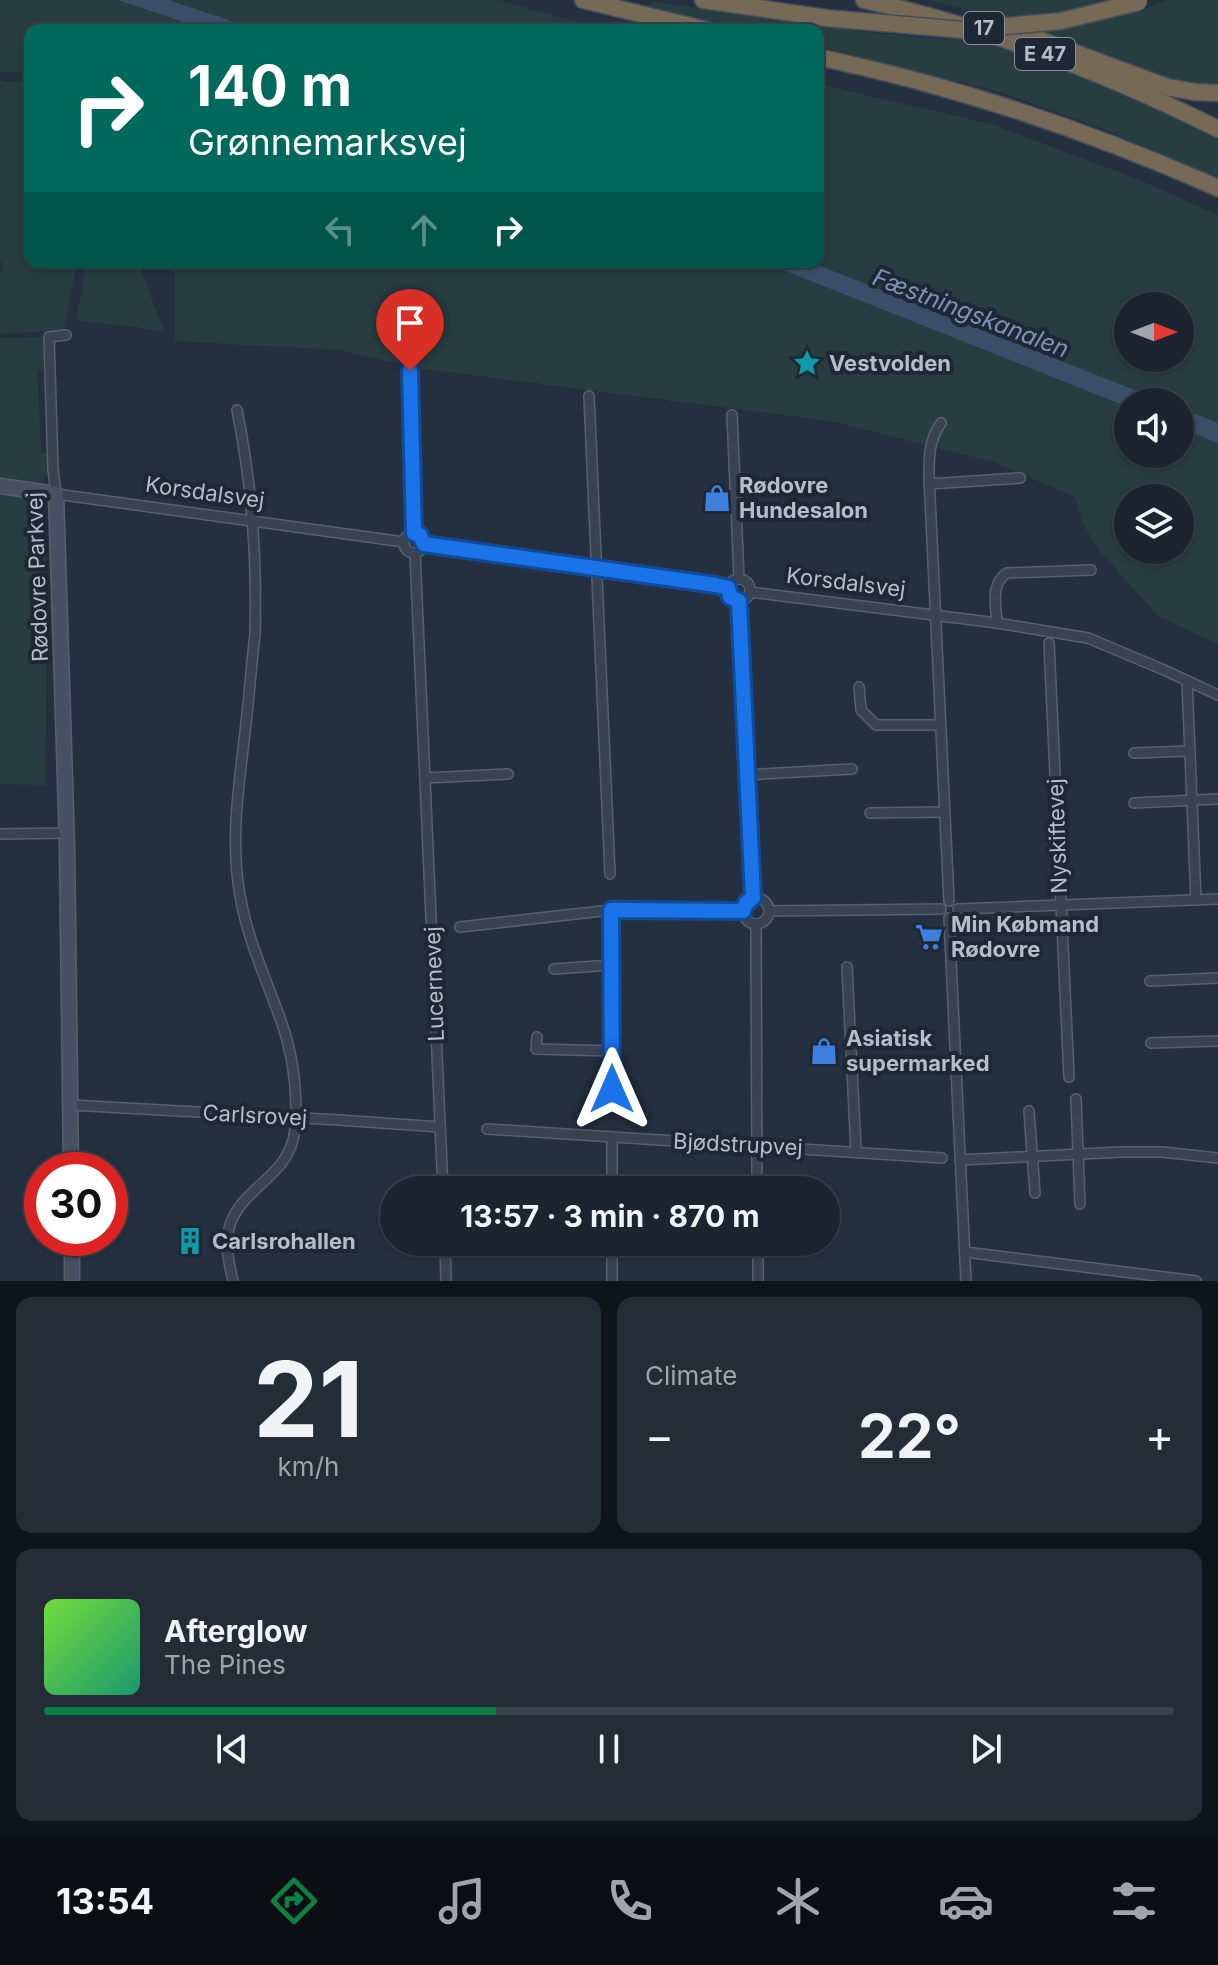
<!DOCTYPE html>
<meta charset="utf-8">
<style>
:root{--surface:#1b2430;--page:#242c38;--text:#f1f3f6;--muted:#a0a4ab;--line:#39414c;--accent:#0b8043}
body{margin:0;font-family:Inter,sans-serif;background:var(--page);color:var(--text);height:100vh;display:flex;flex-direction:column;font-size:30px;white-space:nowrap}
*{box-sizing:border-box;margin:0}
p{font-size:26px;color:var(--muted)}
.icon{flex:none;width:44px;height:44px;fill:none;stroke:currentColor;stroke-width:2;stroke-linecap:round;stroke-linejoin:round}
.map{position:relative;height:1281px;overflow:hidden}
.panel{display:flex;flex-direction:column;gap:16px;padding:16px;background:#0f141a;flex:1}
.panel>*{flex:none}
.guide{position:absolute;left:24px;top:24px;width:800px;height:244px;border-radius:16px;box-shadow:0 2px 6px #0004,0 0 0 2px var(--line);background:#00695c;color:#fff;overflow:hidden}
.needle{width:52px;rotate:90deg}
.buttons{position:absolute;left:1114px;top:292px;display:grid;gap:16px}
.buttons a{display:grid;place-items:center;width:80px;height:80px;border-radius:50%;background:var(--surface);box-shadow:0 2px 6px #0004,0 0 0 2px var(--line);font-size:40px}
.speed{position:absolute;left:24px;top:1152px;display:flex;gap:16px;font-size:40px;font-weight:700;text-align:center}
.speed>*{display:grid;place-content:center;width:104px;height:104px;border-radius:50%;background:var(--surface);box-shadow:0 2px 6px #0004,0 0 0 2px var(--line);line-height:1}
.speed .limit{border:12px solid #d22;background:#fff;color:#111}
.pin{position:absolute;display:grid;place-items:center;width:68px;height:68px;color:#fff;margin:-82px -34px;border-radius:50% 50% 50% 0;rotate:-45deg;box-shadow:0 0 8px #0007}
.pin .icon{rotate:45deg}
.me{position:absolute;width:88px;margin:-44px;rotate:0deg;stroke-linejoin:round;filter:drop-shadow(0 0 6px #0008)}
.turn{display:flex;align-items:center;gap:28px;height:168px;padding:0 32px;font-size:36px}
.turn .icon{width:104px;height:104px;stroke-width:2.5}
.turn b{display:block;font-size:56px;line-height:68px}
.lanes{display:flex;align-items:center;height:76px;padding:0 32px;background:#0003;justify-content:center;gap:40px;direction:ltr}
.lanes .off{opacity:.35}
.big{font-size:60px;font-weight:700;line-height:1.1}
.panel .tile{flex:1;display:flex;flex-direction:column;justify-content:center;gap:12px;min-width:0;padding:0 28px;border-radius:16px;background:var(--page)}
.panel .dial{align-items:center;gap:0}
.dial b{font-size:104px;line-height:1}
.song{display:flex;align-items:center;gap:24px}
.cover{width:96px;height:96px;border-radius:12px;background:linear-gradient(135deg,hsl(100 70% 55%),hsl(160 70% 35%))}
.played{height:8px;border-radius:4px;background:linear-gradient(90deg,var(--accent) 40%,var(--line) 40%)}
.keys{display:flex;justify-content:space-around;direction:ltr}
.heat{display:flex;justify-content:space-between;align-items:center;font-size:44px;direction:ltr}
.panel .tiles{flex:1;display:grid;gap:16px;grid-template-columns:1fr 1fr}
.tile:last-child{grid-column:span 2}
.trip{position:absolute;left:380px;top:1176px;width:460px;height:80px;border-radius:40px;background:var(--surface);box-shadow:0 2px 6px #0004,0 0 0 2px var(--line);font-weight:700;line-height:80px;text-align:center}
.tab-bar{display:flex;height:128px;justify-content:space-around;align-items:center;background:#0b0e13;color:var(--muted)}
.tab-bar .icon{width:56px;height:56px}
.tab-bar .selected{color:var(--accent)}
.tab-bar b{font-size:36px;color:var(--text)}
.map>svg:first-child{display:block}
.green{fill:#273d41;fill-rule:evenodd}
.water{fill:#3a4d69}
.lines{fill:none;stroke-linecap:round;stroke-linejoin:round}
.street-casing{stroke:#57606d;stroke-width:12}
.secondary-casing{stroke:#57606d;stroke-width:17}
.highway-casing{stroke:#444d5a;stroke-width:19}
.street{stroke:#394250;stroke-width:9}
.secondary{stroke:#475163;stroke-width:14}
.highway{stroke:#766956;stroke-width:16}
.highway-bridge-casing{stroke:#444d5a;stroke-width:19;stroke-linecap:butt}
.highway-bridge{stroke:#766956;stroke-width:16}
.route-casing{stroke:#114b97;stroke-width:20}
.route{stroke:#1a73e8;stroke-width:14}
.labels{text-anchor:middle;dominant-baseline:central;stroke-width:8;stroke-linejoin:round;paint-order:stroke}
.shield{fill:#1e2735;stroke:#88909d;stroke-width:2}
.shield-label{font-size:20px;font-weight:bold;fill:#b5bdca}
.poi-label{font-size:22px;font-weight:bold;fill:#b5bdca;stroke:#1e2735;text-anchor:start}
.street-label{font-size:22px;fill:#b5bdca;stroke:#1e2735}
.water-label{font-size:24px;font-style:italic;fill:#7c93b2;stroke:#1e2735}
</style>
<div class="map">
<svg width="1218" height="1281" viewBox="0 0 1218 1281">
<rect width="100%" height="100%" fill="#243040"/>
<!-- green -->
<g class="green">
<path d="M0 0H498L606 30H30V72H0Z"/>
<path d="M927 0H1117L1053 13 1000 18Z"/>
<path d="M1167 0H1218V87L1171 82 1041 33 1141 10Z"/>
<path d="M651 1 868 32 938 39 983 38 1048 61 1126 94 1218 139V178L1096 126 999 92 818 46V30H750L651 7Z"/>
<path d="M0 80 10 82 30 80V262H77L64 330 0 334V271L3 270 2 262H0Z"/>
<path d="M818 84 991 124 1137 179 1218 215V644L1158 616 1098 549 1083 524 1075 497 993 462 830 421 417 368 340 350 175 341V262H818ZM1128 306H1180V358H1128ZM1128 402H1180V454H1128ZM1128 498H1180V550H1128Z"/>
<path d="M87 262H138L164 331 76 320Z"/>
<path d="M44 337 43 370 38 371 41 453H47V476C34 486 36 502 44 515L47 644 46 785 0 784V338Z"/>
</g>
<!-- water -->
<g class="water">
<path d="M118 0H168L259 30H208Z"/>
<path d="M763 262H810L1165 402H1128V407Z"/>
<path d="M1180 408 1218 423V443L1180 428Z"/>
</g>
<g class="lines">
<!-- street casing -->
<g class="street-casing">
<g id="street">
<path d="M66 335 49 337 53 469 56 494 404 542"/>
<path d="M410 371 414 533"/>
<path d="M589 396 610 874"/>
<path d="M732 415 739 578"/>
<path d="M941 423C929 440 929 456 929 476L949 901"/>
<path d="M929 484 1020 478"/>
<circle cx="414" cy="543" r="10"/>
<path d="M424 544 701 583 728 588"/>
<path d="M415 553 443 1190"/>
<circle cx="739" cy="590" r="11"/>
<path d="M750 592 997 623 1088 638 1164 670 1218 695"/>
<path d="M739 601 753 898"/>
<path d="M997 623C996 606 990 584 1007 573L1091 570"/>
<path d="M1049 643 1069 1077"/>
<path d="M1187 681 1196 900"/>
<path d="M859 687 861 710 876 725H939"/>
<path d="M1134 753 1190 751"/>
<path d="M746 775 852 769"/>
<path d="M425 778 508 774"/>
<path d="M1134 803 1218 799"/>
<path d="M870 813 943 812"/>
<path d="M0 834 67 833"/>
<circle cx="756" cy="911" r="13"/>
<path d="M958 909 1218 899"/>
<path d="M611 910 612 1105"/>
<path d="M769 911 941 909"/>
<path d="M949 918 966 1281"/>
<path d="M756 924 757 1190"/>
<path d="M460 927 611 910 743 911"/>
<path d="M847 967 856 1151"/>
<path d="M554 969 611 965"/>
<path d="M1150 981 1218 978"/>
<path d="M537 1037 536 1049 612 1051"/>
<path d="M1151 1043 1218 1041"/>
<path d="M1076 1099 1080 1204"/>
<path d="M71 1105 339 1120 440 1127"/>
<path d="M1029 1111 1035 1193"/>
<path d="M487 1129 942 1158"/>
<path d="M960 1160 1121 1152H1162L1218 1158"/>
<path d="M612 1190V1137"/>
<path d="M445 1242 446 1281"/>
<path d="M612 1242V1281"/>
<path d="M758 1242V1281"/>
<path d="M965 1252 1196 1281"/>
<path d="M233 1281C230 1267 226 1253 227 1239 232 1187 290 1182 295 1129 298 1099 294 1063 285 1033 270 986 248 944 240 895 230 840 239 786 245 732 249 700 251 667 255 635 257 560 252 484 237 410"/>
</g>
</g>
<!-- secondary casing -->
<g class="secondary-casing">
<g id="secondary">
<path d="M0 486 56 494 67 844 71 1170"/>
<path d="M72 1238V1281"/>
</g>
</g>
<!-- highway casing -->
<g class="highway-casing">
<g id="highway">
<path d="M583 0 707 30"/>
<path d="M703 0 826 18"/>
<path d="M864 0C987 27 1106 73 1218 129"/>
<path d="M1003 26 1167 87 1195 92 1218 93"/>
<path d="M818 57C854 65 890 73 925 83 1025 110 1123 146 1218 188"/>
</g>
</g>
<!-- street -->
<use href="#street" class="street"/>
<!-- secondary -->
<use href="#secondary" class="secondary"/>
<!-- highway -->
<use href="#highway" class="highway"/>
<!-- highway-bridge casing -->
<g class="highway-bridge-casing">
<path id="highway-bridge" d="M826 18 963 30 1061 21 1139 2"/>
</g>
<!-- highway-bridge -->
<use href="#highway-bridge" class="highway-bridge"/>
</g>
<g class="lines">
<!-- route casing -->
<g class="route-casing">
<path id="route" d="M410 371 414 533 420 535 424 544 716 585 728 588 730 597 739 601 753 898 746 903 743 911 611 910 612 1089"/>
</g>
<!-- route -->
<use href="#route" class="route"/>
</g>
<!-- icons -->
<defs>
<g id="sight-bare" transform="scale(2.16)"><path d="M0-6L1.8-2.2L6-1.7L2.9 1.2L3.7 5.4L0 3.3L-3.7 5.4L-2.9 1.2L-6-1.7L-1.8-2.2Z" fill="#0f9aa8" stroke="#1e2735" stroke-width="2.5" paint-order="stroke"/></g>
<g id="shop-bare" transform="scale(2.16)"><path d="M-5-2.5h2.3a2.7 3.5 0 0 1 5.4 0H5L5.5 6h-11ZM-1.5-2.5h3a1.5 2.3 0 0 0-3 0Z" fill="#3f7fe0" stroke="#1e2735" stroke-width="2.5" paint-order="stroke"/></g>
<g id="supermarket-bare" transform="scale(2.16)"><path d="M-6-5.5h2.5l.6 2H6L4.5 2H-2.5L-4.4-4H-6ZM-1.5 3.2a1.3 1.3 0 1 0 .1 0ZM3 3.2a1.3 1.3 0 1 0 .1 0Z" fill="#3f7fe0" stroke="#1e2735" stroke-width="2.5" paint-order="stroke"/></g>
<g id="building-bare" transform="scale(2.16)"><path d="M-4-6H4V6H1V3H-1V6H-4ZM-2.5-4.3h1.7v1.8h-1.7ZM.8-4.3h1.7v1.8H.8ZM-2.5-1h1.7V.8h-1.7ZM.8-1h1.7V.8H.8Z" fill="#0f9aa8" stroke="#1e2735" stroke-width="2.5" paint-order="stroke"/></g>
</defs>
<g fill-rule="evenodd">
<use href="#sight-bare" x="807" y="363"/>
<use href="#shop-bare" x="717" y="498"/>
<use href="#supermarket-bare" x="929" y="937"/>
<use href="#shop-bare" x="824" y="1051"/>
<use href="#building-bare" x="190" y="1241"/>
</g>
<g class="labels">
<!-- shield labels -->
<g class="shield">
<rect x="964" y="12" width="40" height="32" rx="6"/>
<rect x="1015" y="38" width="60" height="32" rx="6"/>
</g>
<g class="shield-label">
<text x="984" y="28">17</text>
<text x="1045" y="54">E 47</text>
</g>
<!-- poi labels -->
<g class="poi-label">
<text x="829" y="363">Vestvolden</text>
<text x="739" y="485">Rødovre<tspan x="739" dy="25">Hundesalon</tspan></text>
<text x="951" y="924">Min Købmand<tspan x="951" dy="25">Rødovre</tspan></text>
<text x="846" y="1038">Asiatisk<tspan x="846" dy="25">supermarked</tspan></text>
<text x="212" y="1241">Carlsrohallen</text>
</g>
<!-- street labels -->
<g class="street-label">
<text transform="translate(205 492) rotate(8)">Korsdalsvej</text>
<text transform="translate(37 577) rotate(-92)">Rødovre Parkvej</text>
<text transform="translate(846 582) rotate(7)">Korsdalsvej</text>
<text transform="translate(1057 836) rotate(-92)">Nyskiftevej</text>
<text transform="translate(434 984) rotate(-92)">Lucernevej</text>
<text transform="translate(255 1115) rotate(3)">Carlsrovej</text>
<text transform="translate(738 1144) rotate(3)">Bjødstrupvej</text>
</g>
<!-- water labels -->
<g class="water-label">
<text transform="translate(971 313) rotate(21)">Fæstningskanalen</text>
</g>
</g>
</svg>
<div class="buttons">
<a><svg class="needle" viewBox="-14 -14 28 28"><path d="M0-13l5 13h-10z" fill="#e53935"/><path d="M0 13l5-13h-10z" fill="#a0a4ab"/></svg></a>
<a><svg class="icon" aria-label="sound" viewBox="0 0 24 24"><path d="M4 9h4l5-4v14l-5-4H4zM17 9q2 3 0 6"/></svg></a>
<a><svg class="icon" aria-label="layers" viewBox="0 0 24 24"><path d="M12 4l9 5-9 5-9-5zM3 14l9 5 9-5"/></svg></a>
</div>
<div class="speed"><div class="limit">30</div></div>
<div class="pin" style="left:410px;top:371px;background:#d93025"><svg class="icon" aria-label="arrive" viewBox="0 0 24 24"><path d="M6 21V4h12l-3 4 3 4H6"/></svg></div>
<svg class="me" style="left:612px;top:1089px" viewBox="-20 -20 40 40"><path d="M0-17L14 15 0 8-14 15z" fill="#1a73e8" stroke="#fff" stroke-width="4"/></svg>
<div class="trip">13:57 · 3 min · 870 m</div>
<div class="guide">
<div class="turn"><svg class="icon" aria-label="right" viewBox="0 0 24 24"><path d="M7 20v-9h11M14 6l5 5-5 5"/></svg><div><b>140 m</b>Grønnemarksvej</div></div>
<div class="lanes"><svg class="icon off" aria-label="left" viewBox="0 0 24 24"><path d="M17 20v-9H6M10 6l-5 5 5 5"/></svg><svg class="icon off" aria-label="ahead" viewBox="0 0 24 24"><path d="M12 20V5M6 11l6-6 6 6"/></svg><svg class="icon" aria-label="right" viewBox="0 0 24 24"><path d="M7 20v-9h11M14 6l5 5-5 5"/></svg></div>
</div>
</div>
<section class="panel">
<div class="tiles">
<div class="tile dial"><b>21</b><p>km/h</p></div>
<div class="tile"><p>Climate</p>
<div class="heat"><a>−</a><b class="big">22°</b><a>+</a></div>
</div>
<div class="tile">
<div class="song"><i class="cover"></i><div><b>Afterglow</b><p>The Pines</p></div></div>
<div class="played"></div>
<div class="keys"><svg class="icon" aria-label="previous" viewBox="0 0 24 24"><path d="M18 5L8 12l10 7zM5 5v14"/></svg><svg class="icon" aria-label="pause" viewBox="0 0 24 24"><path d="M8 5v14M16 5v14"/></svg><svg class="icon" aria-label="next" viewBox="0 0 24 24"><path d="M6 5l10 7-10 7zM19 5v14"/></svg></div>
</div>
</div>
</section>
<nav class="tab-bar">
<b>13:54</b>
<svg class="icon selected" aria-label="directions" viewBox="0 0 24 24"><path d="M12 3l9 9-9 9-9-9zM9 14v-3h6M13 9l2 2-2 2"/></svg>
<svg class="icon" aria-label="music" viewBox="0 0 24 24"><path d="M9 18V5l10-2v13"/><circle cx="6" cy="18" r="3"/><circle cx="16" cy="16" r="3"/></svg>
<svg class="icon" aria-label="phone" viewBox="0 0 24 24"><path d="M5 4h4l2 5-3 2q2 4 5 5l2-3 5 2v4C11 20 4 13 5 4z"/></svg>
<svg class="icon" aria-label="climate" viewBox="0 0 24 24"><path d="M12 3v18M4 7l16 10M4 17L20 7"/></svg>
<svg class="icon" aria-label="car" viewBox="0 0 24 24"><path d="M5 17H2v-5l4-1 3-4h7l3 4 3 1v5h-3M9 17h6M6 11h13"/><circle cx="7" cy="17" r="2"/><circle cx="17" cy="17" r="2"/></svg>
<svg class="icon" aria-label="filters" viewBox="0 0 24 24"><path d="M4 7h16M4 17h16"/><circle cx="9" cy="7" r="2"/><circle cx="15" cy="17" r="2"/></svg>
</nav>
